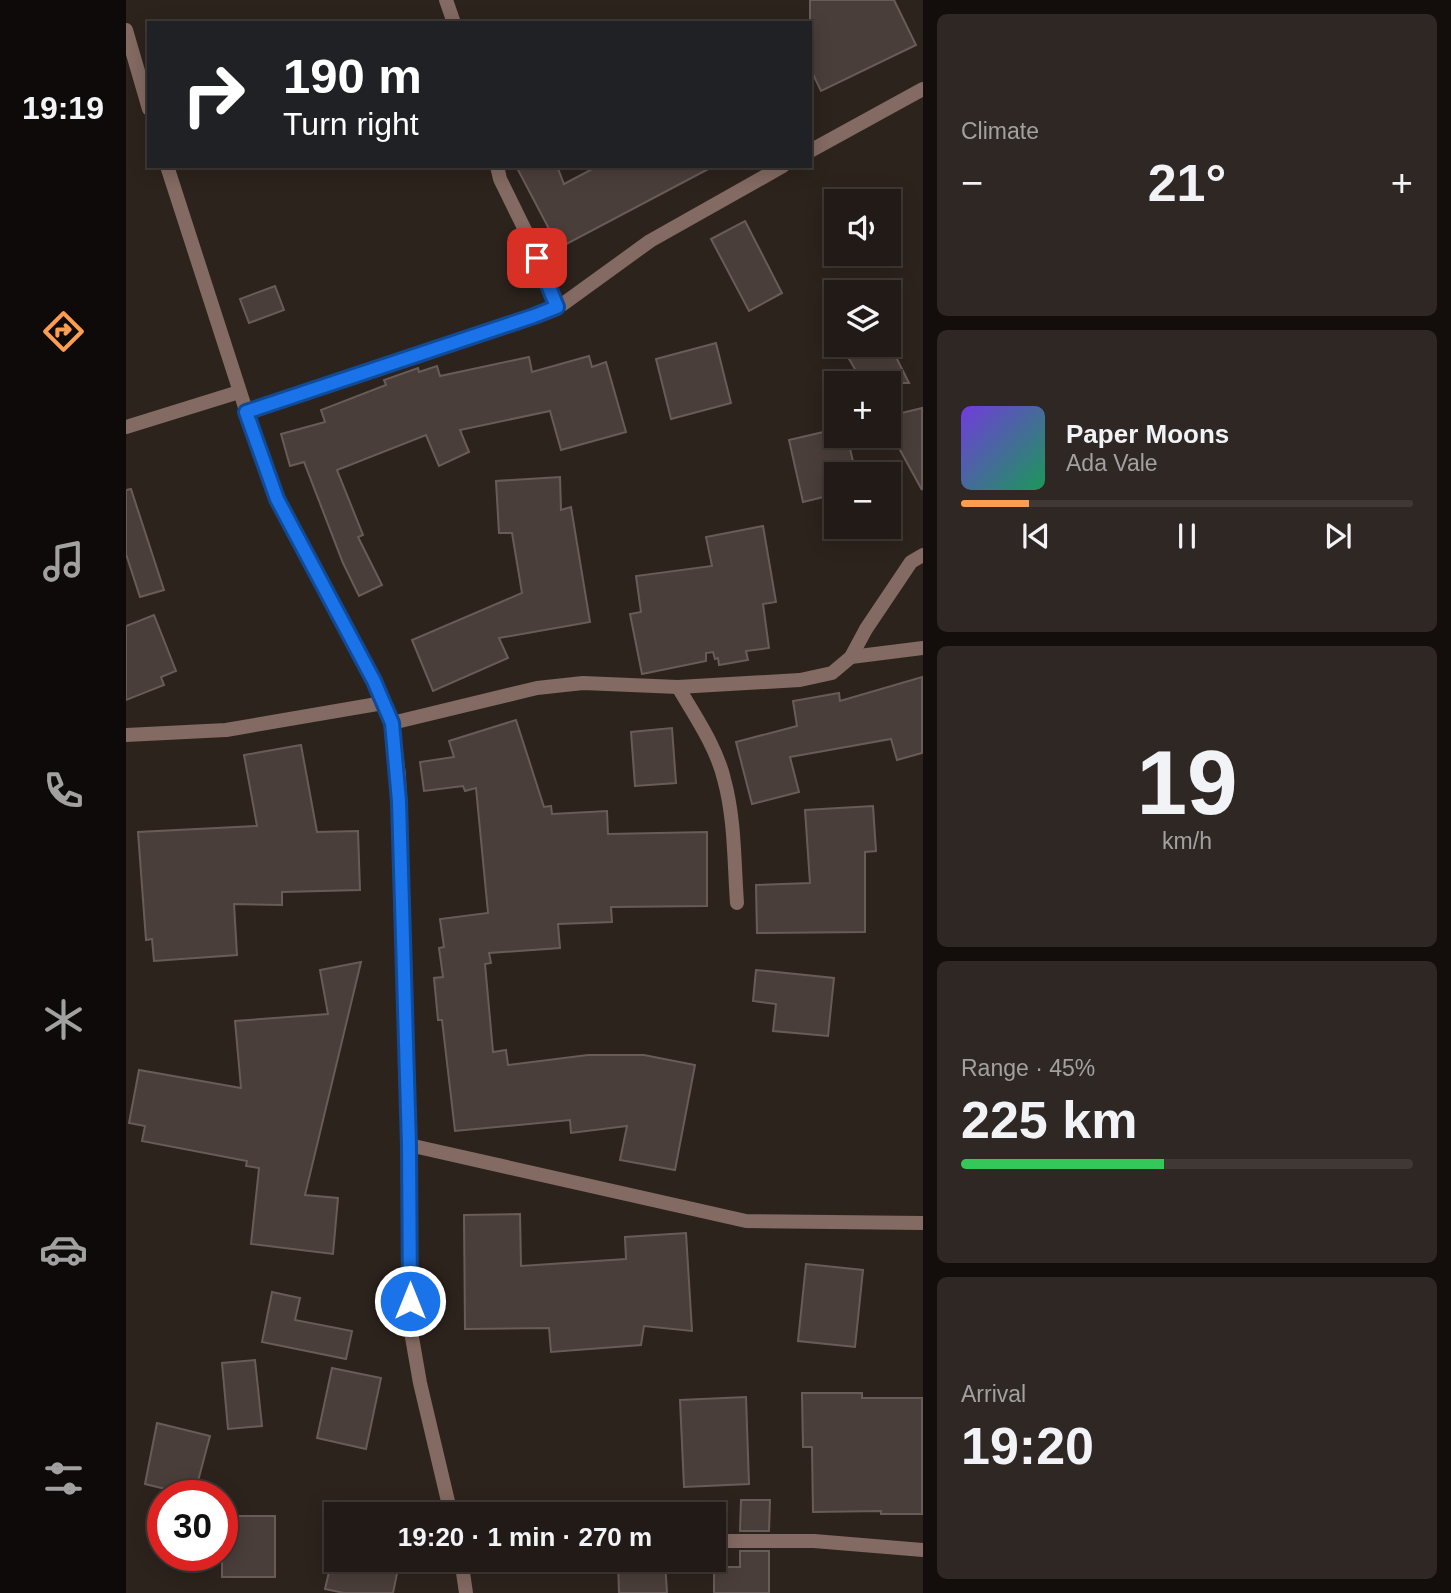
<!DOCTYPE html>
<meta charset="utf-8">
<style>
:root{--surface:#221a16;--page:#2e2723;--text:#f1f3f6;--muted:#a2a1a1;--line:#3f3835;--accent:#fb9e50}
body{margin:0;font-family:Helvetica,sans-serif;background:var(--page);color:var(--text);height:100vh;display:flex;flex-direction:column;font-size:26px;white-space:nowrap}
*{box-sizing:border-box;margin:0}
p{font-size:23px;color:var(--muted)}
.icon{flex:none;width:38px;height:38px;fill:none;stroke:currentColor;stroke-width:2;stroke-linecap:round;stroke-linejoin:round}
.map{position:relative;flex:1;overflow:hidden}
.drawer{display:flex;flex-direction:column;gap:14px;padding:14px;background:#130e0c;width:528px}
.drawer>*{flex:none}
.guide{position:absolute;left:21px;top:21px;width:665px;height:147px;border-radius:0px;box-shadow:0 4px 18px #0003,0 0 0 2px var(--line);background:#202124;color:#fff;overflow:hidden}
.controls{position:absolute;left:698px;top:189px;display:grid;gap:14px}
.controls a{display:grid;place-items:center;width:77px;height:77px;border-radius:0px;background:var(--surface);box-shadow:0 4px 18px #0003,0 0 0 2px var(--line);font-size:35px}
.speed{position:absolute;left:21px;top:1480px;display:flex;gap:14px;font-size:35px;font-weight:700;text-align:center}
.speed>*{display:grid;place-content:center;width:91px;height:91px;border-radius:50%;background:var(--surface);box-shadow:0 4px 18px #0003,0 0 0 2px var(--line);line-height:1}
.speed .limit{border:10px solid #d22;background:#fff;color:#111}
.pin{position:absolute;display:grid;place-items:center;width:60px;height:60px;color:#fff;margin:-30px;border-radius:14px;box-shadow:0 4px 10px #0006}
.me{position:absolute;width:77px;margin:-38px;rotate:0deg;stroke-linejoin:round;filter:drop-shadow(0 0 5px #0008)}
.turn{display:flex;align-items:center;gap:24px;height:147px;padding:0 21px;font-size:32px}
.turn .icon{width:91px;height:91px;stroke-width:2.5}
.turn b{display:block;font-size:49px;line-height:60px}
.big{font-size:52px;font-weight:700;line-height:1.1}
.drawer .card{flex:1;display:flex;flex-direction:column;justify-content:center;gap:10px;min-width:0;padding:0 24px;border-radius:10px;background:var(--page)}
.drawer .dial{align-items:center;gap:0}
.dial b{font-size:91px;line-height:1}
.song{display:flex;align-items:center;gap:21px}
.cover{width:84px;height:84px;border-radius:10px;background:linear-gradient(135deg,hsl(260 70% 55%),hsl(150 70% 35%))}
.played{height:7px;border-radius:4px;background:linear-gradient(90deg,var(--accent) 15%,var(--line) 15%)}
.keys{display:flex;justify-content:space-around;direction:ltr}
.heat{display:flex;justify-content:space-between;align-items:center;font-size:38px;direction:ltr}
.charge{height:10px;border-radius:5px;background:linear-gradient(90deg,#34c759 45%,var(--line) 0)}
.trip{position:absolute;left:198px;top:1502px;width:402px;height:70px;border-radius:0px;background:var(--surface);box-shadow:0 4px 18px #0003,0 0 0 2px var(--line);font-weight:700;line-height:70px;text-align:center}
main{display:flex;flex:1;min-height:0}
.tabs{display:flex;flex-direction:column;width:126px;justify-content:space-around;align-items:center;background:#0e0a09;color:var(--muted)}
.tabs .icon{width:49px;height:49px}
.tabs .on{color:var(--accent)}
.tabs b{font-size:32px;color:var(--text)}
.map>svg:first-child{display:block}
.building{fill:#4a3e3a;stroke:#695c58;stroke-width:2}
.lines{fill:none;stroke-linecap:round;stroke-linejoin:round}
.minor{stroke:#836a62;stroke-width:14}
.route-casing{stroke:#114b97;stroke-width:18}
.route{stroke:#1a73e8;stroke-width:12}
</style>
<main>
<nav class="tabs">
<b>19:19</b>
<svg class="icon on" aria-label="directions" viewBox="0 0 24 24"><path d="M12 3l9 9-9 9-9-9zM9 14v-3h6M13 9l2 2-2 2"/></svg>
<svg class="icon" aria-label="music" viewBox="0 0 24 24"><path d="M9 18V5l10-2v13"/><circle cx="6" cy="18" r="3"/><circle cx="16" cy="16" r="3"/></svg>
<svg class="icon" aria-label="phone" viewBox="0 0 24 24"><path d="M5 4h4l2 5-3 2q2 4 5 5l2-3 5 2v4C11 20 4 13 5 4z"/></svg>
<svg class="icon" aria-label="climate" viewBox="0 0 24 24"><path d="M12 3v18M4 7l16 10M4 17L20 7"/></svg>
<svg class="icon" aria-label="car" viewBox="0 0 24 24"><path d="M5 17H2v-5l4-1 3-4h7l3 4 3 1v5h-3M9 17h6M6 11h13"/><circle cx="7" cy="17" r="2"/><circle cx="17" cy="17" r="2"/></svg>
<svg class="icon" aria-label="filters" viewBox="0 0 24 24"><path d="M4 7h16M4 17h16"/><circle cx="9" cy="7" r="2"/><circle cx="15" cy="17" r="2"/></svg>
</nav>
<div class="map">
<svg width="797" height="1593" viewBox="0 0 797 1593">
<rect width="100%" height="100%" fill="#2d231d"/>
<!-- building -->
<g class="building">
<path d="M684 0H768L790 45 695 91 684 68Z"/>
<path d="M390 166H431L438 184 472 166H588L433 248Z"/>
<path d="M619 221 656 293 623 311 585 239Z"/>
<path d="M149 286 158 310 123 323 114 299Z"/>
<path d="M590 343 605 403 545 419 530 359Z"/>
<path d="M715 345H764L783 383H737Z"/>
<path d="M463 356 466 367 480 362 500 432 435 450 424 411 334 430 343 452 313 466 300 435 211 470 237 535 232 537 256 585 233 596 217 563 178 462 164 466 155 434 199 422 195 410 260 385 258 380 292 368 293 372 311 366 314 376 403 357 406 372Z"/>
<path d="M796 408V490L763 430V416Z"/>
<path d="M710 429V436H721L730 474H710V494L677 502 663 440Z"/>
<path d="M434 477 435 510 445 507 464 622 373 638 382 658 307 691 286 640 396 593 386 533H373L370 481Z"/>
<path d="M5 489 38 590 14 597 0 554V490Z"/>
<path d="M637 526 650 602 637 604 643 648 620 651 622 660 593 665 592 658 589 659 587 652 580 653V661L516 674 504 614 515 612 510 576 586 566 580 537Z"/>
<path d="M28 615 50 671 35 677 38 685 0 700V626Z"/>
<path d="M796 677V753L771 760 765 739 664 757 673 792 626 804 610 742 671 726 667 701 713 693 714 701Z"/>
<path d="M390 720 418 807 425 806 426 814 481 811 482 834 581 832V906L485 907 486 922 432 924 434 948 363 953 365 963 359 964 367 1052 380 1050 382 1065 462 1055H518L569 1065 549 1170 494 1160 501 1126 445 1133 444 1120 329 1131 316 1020H312L308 978 317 977 313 948 318 947 314 919 362 913 350 788 339 791 337 786 298 791 294 762 328 757 323 741Z"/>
<path d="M546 728 550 783 509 786 505 732Z"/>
<path d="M175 745 191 832 232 831 234 890 156 892V905L108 904 111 955 28 961 26 939 20 940 12 832 131 826 118 755Z"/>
<path d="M747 806 750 851 739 852V932L631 933 630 885 684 883 679 810Z"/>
<path d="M235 962 179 1195 212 1198 207 1254 125 1244 133 1168 120 1166 121 1161 16 1141 19 1126 3 1123 13 1070 115 1088 109 1021 202 1014 194 970Z"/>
<path d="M630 970 708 978 702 1036 647 1031 650 1004 627 1001Z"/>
<path d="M394 1214 395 1266 500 1259 499 1237 560 1233 566 1331 518 1326 515 1345 425 1352 423 1328 339 1329 338 1215Z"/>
<path d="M680 1264 737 1270 729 1347 672 1341Z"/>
<path d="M146 1292 174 1298 169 1320 226 1331 220 1359 136 1342Z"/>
<path d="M129 1360 136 1426 102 1429 96 1363Z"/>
<path d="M206 1368 255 1378 240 1449 191 1438Z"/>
<path d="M676 1393H736V1398H796V1514H755V1511L687 1512 686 1447H677Z"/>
<path d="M620 1397 623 1484 558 1487 554 1400Z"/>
<path d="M31 1423 84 1436 68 1496 19 1484Z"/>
<path d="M615 1500H644L643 1531H614Z"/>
<rect x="96" y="1516" width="53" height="61"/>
<path d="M614 1551H643V1593H588V1567H614Z"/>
<path d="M206 1559H274L267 1593H218L199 1589Z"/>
<path d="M539 1561 541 1593H493L492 1563Z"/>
</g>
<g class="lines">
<!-- minor -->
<g class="minor">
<path d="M320 0 328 23"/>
<path d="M0 30 23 109"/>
<path d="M684 151 797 89"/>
<path d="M41 166 137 463 151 499 248 681 266 723 273 775 283 1145 284 1326 294 1383 325 1514"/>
<path d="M371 166 374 179 401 234 431 307"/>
<path d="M120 412 408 316 437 304 524 241 657 166"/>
<path d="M0 427 113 392"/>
<path d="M725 657 797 648"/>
<path d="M552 687C569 716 590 746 598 779 609 819 608 862 611 903"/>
<path d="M266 723 411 688 457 683 552 687 674 680 706 673 725 657 740 629 785 562 797 555"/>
<path d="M0 735 100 730 257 703"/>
<path d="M283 1145 620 1221 797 1223"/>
<path d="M588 1541H688L797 1550"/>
<path d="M335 1559 340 1593"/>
</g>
</g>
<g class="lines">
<!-- route casing -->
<g class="route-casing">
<path id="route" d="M284 1301 283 1146 273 801 266 723 248 681 151 499 120 412 408 316 431 307 411 258"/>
</g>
<!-- route -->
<use href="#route" class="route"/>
</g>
</svg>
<div class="controls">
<a><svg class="icon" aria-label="sound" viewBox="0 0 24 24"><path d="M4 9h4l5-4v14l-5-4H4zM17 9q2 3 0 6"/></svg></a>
<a><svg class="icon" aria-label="layers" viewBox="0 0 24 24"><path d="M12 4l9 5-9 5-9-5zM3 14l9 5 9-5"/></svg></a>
<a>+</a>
<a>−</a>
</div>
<div class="speed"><div class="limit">30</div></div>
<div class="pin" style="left:411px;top:258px;background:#d93025"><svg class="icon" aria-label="arrive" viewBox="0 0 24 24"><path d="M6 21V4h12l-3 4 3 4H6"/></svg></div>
<svg class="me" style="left:284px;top:1301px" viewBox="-20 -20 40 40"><circle r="17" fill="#1a73e8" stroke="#fff" stroke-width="3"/><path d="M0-11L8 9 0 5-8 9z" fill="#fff"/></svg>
<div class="trip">19:20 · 1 min · 270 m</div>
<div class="guide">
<div class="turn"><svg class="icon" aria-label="right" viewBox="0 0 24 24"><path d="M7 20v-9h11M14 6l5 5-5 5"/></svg><div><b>190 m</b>Turn right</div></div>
</div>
</div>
<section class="drawer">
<div class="card"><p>Climate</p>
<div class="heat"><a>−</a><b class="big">21°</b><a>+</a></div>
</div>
<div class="card">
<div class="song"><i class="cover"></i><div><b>Paper Moons</b><p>Ada Vale</p></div></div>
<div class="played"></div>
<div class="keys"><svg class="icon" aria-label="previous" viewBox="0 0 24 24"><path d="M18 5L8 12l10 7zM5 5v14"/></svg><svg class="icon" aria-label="pause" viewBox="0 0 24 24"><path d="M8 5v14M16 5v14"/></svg><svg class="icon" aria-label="next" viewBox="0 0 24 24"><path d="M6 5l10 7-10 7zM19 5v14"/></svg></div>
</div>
<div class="card dial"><b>19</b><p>km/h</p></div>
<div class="card"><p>Range · 45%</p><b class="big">225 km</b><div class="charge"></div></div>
<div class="card"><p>Arrival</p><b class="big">19:20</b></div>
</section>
</main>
